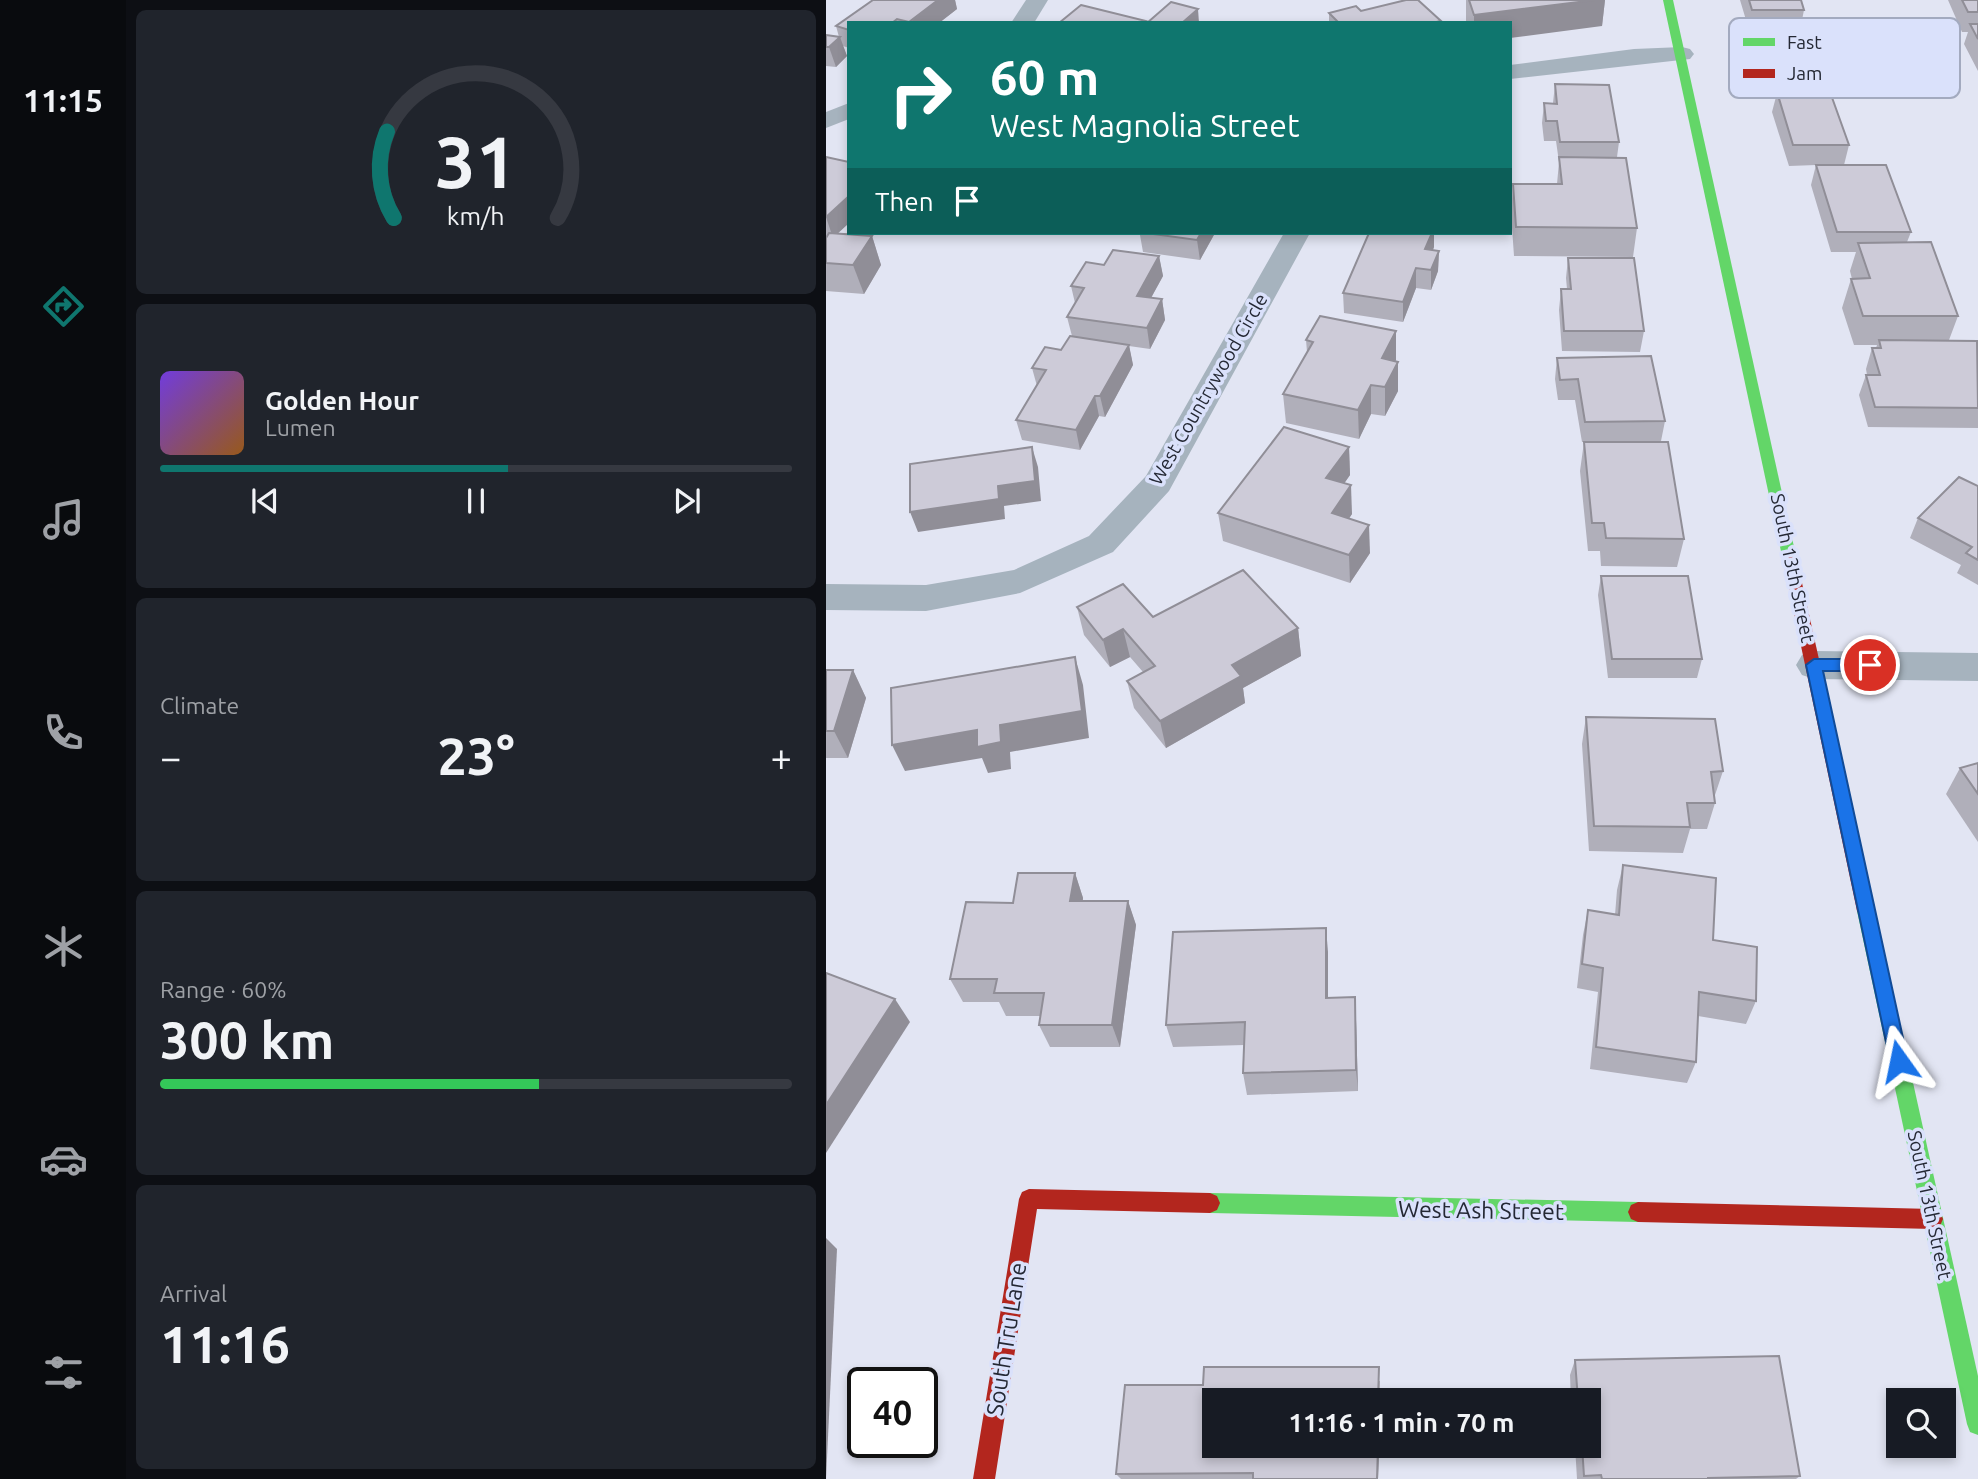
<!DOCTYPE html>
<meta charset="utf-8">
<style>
:root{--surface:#171b24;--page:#20242c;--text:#f1f3f6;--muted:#9ea1a6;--line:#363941;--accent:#0f766e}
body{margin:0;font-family:Ubuntu,sans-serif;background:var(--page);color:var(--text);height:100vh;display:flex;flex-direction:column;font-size:26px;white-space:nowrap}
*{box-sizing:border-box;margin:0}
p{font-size:23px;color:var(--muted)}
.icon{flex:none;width:38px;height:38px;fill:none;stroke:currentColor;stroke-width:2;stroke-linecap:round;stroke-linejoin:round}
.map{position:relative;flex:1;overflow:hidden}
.drawer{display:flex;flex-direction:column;gap:10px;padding:10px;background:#0d0f14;width:700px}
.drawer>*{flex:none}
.banner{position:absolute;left:21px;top:21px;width:665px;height:214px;border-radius:0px;box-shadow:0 4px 10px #0003;background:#0f766e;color:#fff;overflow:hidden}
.tools{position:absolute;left:1060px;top:1388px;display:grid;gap:14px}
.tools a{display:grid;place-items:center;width:70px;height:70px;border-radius:0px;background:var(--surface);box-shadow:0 4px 10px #0003;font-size:35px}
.speed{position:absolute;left:21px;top:1367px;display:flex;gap:14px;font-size:35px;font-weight:700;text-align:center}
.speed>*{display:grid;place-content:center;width:91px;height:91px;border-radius:50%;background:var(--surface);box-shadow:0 4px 10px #0003;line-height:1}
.speed .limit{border:4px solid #111;border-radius:10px;background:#fff;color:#111}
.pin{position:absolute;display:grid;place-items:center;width:60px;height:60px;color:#fff;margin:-30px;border:4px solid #fff;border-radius:50%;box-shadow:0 2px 7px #0007}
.me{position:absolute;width:77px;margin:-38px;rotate:348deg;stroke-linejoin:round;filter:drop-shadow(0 0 5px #0008)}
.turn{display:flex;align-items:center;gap:24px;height:147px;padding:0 28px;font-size:32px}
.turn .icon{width:91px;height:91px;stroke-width:2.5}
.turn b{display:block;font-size:49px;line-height:60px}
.then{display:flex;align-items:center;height:66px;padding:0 28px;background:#0003;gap:14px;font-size:26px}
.big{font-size:52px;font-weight:600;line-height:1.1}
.drawer .card{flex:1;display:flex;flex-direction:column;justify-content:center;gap:10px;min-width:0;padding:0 24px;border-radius:10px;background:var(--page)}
.drawer .dial{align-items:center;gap:0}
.dial svg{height:182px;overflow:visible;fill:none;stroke:var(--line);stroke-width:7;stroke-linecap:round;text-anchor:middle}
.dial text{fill:var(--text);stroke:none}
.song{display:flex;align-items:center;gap:21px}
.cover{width:84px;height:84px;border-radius:10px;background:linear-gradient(135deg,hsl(260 70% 55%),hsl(30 70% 35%))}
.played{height:7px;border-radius:4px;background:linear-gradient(90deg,var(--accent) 55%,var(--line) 55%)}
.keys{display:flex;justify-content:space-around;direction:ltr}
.heat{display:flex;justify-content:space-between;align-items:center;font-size:38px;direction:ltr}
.charge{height:10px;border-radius:5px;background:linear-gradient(90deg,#34c759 60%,var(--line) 0)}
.trip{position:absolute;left:376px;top:1388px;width:399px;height:70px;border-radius:0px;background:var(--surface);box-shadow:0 4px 10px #0003;font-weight:600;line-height:70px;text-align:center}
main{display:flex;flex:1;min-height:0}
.tabs{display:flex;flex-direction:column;width:126px;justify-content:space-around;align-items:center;background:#090b0e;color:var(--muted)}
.tabs .icon{width:49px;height:49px}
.tabs .current{color:var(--accent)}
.tabs b{font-size:32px;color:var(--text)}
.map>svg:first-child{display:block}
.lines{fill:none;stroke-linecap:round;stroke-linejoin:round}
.street{fill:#a6b3be;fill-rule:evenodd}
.fast{fill:#63d668;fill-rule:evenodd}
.jam{fill:#b3261e;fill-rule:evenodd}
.wall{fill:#b0afba}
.shaded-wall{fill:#908e97}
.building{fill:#cdcbd8;stroke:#908e97;stroke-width:2}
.route{fill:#1a73e8;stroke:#114b97;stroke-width:2}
.labels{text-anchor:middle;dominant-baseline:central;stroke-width:7;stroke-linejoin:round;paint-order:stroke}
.street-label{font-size:19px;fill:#242834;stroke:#dae1fb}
.near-street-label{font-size:23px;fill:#242834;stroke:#dae1fb}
.key{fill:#dae1fb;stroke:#a3aabf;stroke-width:2}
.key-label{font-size:19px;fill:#242834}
</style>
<main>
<nav class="tabs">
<b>11:15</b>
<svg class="icon current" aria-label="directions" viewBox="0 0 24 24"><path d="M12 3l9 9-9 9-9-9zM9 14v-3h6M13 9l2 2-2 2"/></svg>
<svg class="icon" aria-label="music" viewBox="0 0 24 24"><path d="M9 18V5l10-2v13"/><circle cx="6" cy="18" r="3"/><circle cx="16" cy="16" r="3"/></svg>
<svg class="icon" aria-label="phone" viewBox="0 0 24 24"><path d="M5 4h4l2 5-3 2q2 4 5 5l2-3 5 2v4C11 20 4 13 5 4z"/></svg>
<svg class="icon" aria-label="climate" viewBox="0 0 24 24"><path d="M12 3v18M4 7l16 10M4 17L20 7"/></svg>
<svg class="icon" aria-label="car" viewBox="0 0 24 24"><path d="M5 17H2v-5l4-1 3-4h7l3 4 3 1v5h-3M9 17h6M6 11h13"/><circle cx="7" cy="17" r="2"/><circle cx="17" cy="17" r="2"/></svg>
<svg class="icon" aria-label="filters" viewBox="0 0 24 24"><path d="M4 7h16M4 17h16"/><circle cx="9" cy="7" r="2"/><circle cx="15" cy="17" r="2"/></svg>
</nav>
<section class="drawer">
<div class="card dial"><svg viewBox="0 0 100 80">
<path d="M14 69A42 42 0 1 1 86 69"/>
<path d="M14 69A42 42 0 0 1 11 31" stroke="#0f766e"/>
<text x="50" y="56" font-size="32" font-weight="700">31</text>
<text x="50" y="72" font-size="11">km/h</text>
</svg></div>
<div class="card">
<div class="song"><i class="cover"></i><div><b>Golden Hour</b><p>Lumen</p></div></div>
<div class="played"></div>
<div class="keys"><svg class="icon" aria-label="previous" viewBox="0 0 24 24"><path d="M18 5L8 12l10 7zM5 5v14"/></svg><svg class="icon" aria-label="pause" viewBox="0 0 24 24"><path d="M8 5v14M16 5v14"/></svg><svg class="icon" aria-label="next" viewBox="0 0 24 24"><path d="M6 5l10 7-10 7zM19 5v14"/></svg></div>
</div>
<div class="card"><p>Climate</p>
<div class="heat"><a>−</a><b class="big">23°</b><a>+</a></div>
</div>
<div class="card"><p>Range · 60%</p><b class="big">300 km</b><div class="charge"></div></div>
<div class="card"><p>Arrival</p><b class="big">11:16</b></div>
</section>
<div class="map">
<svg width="1152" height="1479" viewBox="0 0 1152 1479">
<rect width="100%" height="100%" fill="#e2e5f3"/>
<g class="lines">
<!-- street -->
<g class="street">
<path d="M200 0H222L208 23H185Z"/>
<path d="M856 47 864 49 868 54 864 59 684 79V65L808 49Z"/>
<path d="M23 103V119L0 128V112Z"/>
<path d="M458 233H484L343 491 287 552 194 593 100 611 0 610V584L100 585 188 570 263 536 320 476Z"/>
<path d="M988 651 1152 653V681L988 679 976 675 970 665 976 655Z"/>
</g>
<!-- fast -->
<g class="fast">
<path d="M837 0H847L970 556 963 561 956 556Z"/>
<path d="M1040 904 1046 906 1049 911 1152 1376V1435L1144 1432 1141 1424 1031 911 1034 906Z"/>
<path d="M384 1193 812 1202 819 1205 822 1212 819 1219 812 1222 384 1213 377 1210 374 1203 377 1196Z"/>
</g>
<!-- jam -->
<g class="jam">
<path d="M963 551 970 556 1049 911 1046 916 1040 918 1034 916 1031 911 956 556Z"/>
<path d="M203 1189 384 1193 391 1196 394 1203 391 1210 384 1213 211 1209 169 1479H147L193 1199 196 1192Z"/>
<path d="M812 1202 1107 1209 1114 1212 1117 1219 1114 1226 1107 1229 812 1222 805 1219 802 1212 805 1205Z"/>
</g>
</g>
<!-- wall -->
<g class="wall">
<path d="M47 0H129L131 9 113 23H23V48L17 46 21 56 10 67 0 66V35L13 37 10 26Z"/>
<path d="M640 0H779L776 26 684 23H640Z"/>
<path d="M914 0H975L978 10 975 25 998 73 994 92 1023 145 1018 165 1085 232 1081 242 1132 316 1123 340 1152 342V428L1042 427 1033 395 1040 375H1041L1040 369 1046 348H1050L1051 345H1028L1016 308 1025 279H1026L1024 271 1030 252H1005L985 185 990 165 963 166 946 112 951 93H936L922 45 925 30H923Z"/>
<path d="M1122 0H1152V71L1138 44 1142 32H1136Z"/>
<path d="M535 11 614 23H503V13Z"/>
<path d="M729 84 793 142 791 157 811 228 807 257 688 256 685 213 687 184H731L733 162 730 141H718L716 123 718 103H727Z"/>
<path d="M0 157 23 162V223L11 233 46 236 55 265 38 294 0 291V238L1 236H0Z"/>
<path d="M310 233H389L374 260 317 252 314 235H310Z"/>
<path d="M543 233H608V247L607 250 613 251 612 271 605 290 590 288 577 322 518 313 517 293Z"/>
<path d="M333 256 337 276 325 298 336 299 339 320 324 349 303 346 307 365 279 417 273 416 254 450 196 440 190 420 211 386 206 368 235 350 246 336 241 317 249 303 245 286 278 265Z"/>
<path d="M742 258 818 331 814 352 736 351 733 310 735 289H741L740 278Z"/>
<path d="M480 340 572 362V391L559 416 545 414 533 439 460 423 457 394 481 352Z"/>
<path d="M731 358 839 421 835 441 775 442 858 539 851 567 775 566 774 551H762L754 471 758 442H756L749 400H732L729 379Z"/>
<path d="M523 447 524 475 518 483 526 514 523 518 544 553 524 583 397 541 392 513Z"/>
<path d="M1152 486V585L1131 573 1135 565 1084 538 1092 518Z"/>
<path d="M775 576 876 659 871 678H782L772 595Z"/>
<path d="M251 607 327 617 472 628 475 656 417 688 419 703 340 748 308 708 301 681 317 672 304 657 284 667 258 635Z"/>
<path d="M0 670H27L40 698 22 758H0Z"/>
<path d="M760 717 897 771 888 798 889 803 881 829H864L857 853 763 851 756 744Z"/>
<path d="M1152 763V842L1120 794 1134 768Z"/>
<path d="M797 865 887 940 930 1001 920 1024 872 1016 870 1062 861 1083 764 1069 772 992 751 988 757 935 762 910 789 915 791 890Z"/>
<path d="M249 873 257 898V901H302L310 925 294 1047H224L213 1025 215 1016H180L173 1002H137L124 979 187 903Z"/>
<path d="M502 952V998L530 1020 532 1091 421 1095 417 1073 418 1045 347 1047 340 1025Z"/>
<path d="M749 1360 974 1476 970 1479H751L749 1446H763V1400H745L744 1375Z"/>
<path d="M554 1381 553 1400H388V1446H553L552 1479H295L290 1474 377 1385Z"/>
</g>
<!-- shaded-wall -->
<g class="shaded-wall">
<path d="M112 0H129L131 9 113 23H83Z"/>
<path d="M769 0H779L776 26 684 38V23H648V15Z"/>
<path d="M372 9 373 23H356Z"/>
<path d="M14 37 21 56 10 67 3 47Z"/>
<path d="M23 196V223L7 238 0 217Z"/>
<path d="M375 233H389L374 260 371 240Z"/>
<path d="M606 233H608V247L599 269V249Z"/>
<path d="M46 236 55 265 38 294 27 265Z"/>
<path d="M613 251 612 271 605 290V270Z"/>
<path d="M333 256 337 276 315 316 311 296Z"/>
<path d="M590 268V288L577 322V302Z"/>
<path d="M336 299 339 320 324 349 321 328Z"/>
<path d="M570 331V360L556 388V358Z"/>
<path d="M303 345 307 365 279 417 274 396Z"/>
<path d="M572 362V391L559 416V387Z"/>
<path d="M545 385V414L533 439 532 410Z"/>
<path d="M269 396 273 416 254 450 250 430Z"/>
<path d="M206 447 212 467 215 501 178 506 179 519 92 532 84 512 172 486Z"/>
<path d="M523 447 524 475 502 507 500 478Z"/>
<path d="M525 485 526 514 508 541 506 513Z"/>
<path d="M543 525 544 553 524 583 523 555Z"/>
<path d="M472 628 475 656 417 688 419 703 340 748 334 721 406 665Z"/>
<path d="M297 629 304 657 284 667 277 640Z"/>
<path d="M249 657 257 685 263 738 184 752 185 769 162 773 156 758 79 771 66 745 174 725Z"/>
<path d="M27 670 40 698 22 758 8 731Z"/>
<path d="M249 873 257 898 253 925 244 901Z"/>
<path d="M302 901 310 925 294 1047 286 1025Z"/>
<path d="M500 928 502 952V1021L500 998Z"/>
<path d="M529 997 530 1020 532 1091 530 1070Z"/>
<path d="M69 999 84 1022 0 1153V1105Z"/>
<path d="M0 1238 11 1249 0 1479Z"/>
<path d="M552 1446H553L552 1479H551Z"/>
</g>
<!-- building -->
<g class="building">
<path d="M47 0H112L83 22 71 19 66 23H23V30L10 26Z"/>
<path d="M580 0H592L615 21 606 23H513L503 13 530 6 535 11Z"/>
<path d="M643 0H769L648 15Z"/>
<path d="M923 0H975L978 10H926Z"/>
<path d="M1136 0H1152V12H1142Z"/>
<path d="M345 2 372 9 356 23H321Z"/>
<path d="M255 5 320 21 318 23H233Z"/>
<path d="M1144 24H1152V39Z"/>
<path d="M0 35 14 37 3 47H0Z"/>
<path d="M729 84 783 85 793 142H734L731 121H720L718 103 731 104Z"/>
<path d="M951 92H1004L1023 145H967Z"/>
<path d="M0 157 23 162V196L0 217Z"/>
<path d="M733 157 800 158 811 228 690 227 687 184H736Z"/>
<path d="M990 165H1060L1085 232H1011Z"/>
<path d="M3 233 46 236 27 265 0 263V238Z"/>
<path d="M320 233H375L371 240Z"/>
<path d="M543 233H606L599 249 613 251 605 270 590 268 577 302 517 293Z"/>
<path d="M1105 242 1132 316H1037L1025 279 1044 278 1032 243Z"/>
<path d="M287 250 333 256 311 296 336 299 321 328 241 317 258 288 245 286 260 262 278 265Z"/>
<path d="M742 258H808L818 331H738L735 289H745Z"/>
<path d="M494 316 570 331 556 358 572 362 559 387 545 385 532 410 457 394 487 342 480 340Z"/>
<path d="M244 336 303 345 274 396H269L250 430 190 420 220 370 206 368 219 347 235 350Z"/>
<path d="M1053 340 1151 341 1152 408 1049 407 1040 375H1054L1046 348H1055Z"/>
<path d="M825 356 839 421 759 422 752 379 734 380 731 358Z"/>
<path d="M458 427 523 447 500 478 525 485 506 513 543 525 523 555 392 513Z"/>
<path d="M758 442H842L858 539 780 538 778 523H766Z"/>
<path d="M206 447 209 481 172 486 173 499 84 512V464Z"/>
<path d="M1133 477 1152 486V560L1140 553 1146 547 1092 518Z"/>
<path d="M417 570 472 628 406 665 415 676 334 721 301 681 329 666 297 629 277 640 251 607 297 584 327 617Z"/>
<path d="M775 576H862L876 659H786Z"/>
<path d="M249 657 256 711 174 725 175 742 151 747V730L66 745 65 688Z"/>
<path d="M0 670H27L8 731H0Z"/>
<path d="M760 717 889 719 897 771 885 772 889 803H861L864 827 768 826Z"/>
<path d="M1152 763V794L1134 768Z"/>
<path d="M797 865 890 878 887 940 931 947 930 1001 873 992 870 1062 770 1047 777 968 756 964 762 910 793 915Z"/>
<path d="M192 873H249L244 901H302L286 1025H213L218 993H168L171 979H124L140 902 187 903Z"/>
<path d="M500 928V998L529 997 530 1070 417 1073 419 1022 340 1025 347 932Z"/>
<path d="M0 973 69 999 0 1105Z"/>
<path d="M953 1356 974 1476 882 1478V1479H776L775 1475 758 1476 756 1446H763V1400H752L749 1360Z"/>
<path d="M378 1367H553L552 1400H388V1446H552L551 1479H427V1473L290 1474 299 1385H377Z"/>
</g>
<!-- route -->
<path class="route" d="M988 659H1044L1051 665 1044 671H997L1082 1061 1080 1067 1073 1069 1066 1067 1064 1061 980 665Z"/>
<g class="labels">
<!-- street labels -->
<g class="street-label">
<text transform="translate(382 389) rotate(-60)">West Countrywood Circle</text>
<text transform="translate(967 568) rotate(78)">South 13th Street</text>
<text transform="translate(1104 1205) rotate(78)">South 13th Street</text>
</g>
<!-- near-street labels -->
<g class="near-street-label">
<text transform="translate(655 1210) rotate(1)">West Ash Street</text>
<text transform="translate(180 1339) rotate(-81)">South Tru Lane</text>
</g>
</g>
<!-- legend -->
<rect x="903" y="18" width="231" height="80" rx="10" class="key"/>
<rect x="917" y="38" width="32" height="8" fill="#63d668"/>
<rect x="917" y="69" width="32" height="9" fill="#b3261e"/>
<g class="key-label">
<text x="961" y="49">Fast</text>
<text x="961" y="80">Jam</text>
</g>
</svg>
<div class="tools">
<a><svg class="icon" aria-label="search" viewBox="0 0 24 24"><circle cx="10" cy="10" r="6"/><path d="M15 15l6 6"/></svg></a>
</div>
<div class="speed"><div class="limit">40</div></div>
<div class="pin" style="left:1044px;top:665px;background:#d93025"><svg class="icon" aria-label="arrive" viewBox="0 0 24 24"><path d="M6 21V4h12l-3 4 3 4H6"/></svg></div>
<svg class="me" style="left:1073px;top:1061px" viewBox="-20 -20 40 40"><path d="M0-17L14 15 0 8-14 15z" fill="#1a73e8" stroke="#fff" stroke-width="4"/></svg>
<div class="trip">11:16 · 1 min · 70 m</div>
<div class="banner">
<div class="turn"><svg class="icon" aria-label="right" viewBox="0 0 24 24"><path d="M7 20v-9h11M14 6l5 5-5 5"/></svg><div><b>60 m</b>West Magnolia Street</div></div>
<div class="then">Then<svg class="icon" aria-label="arrive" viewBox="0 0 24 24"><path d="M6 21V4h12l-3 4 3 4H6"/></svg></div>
</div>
</div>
</main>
